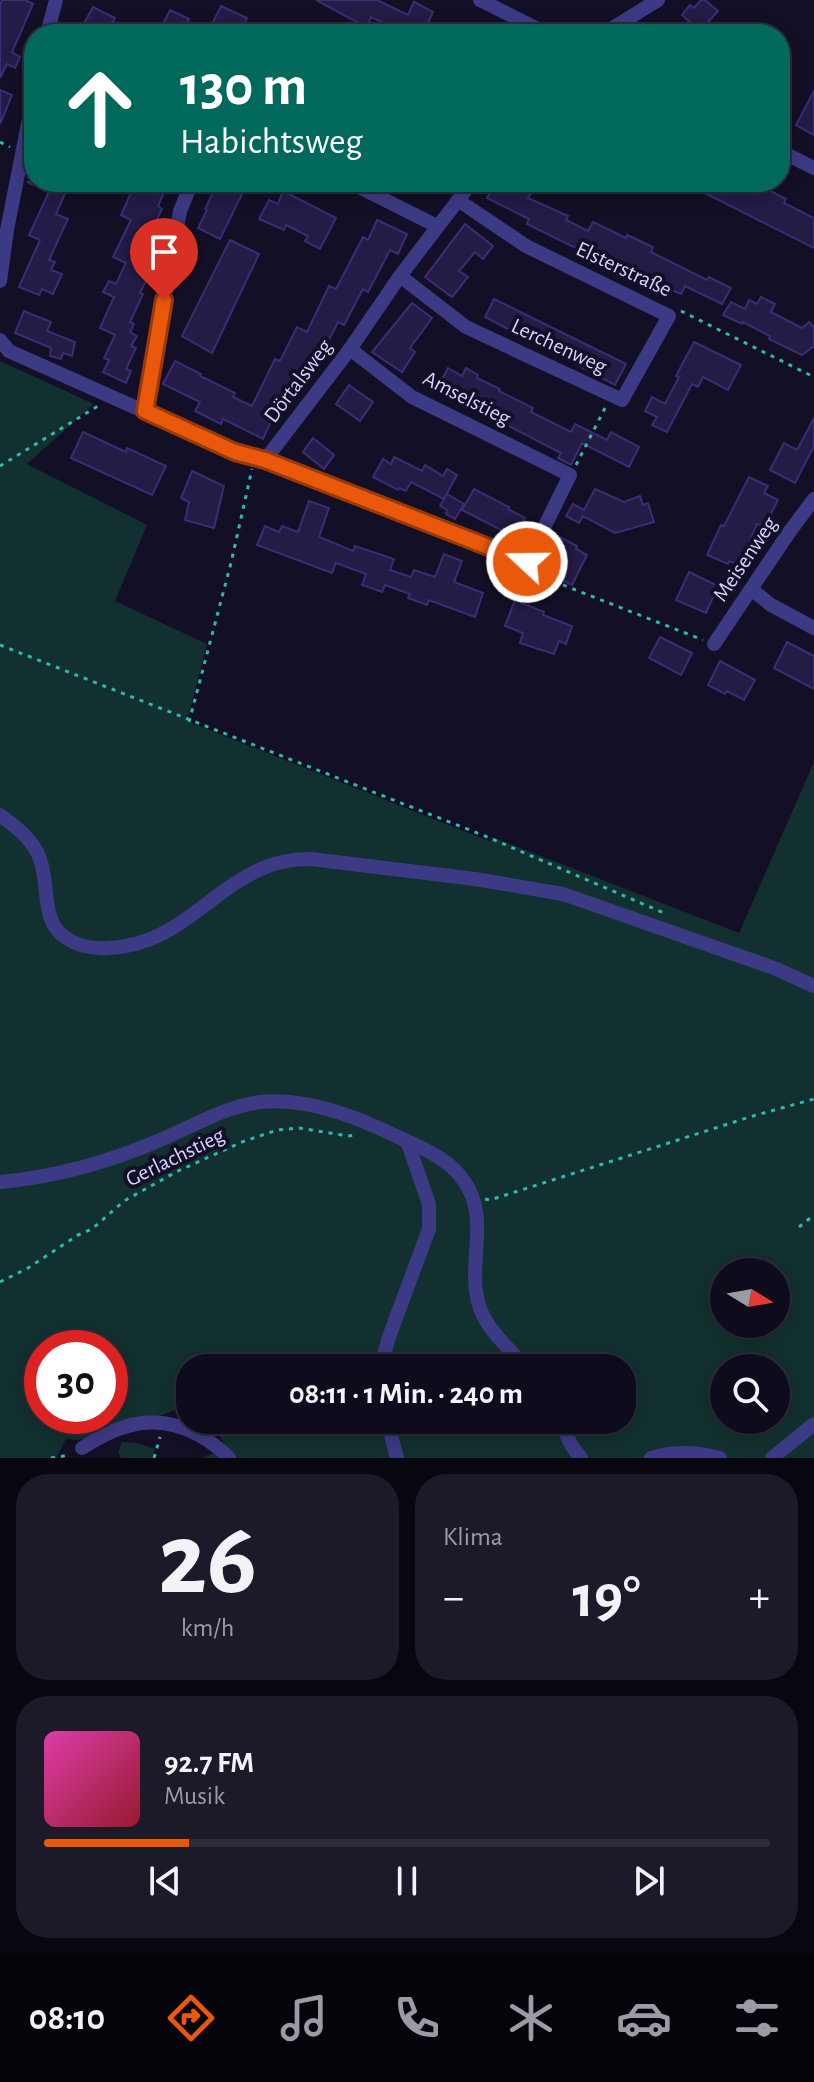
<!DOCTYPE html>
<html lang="de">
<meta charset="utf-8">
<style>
:root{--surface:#0e0b1c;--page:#1c1929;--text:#f1f3f6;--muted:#9b9ba3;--line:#2e2b3b;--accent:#ea580c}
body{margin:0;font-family:"Alegreya Sans",sans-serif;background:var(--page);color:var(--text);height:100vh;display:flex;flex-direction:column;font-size:30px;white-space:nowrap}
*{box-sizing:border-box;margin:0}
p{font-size:26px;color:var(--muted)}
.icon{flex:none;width:44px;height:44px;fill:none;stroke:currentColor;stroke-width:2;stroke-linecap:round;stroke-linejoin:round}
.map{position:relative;height:1458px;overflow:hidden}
.panel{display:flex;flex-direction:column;gap:16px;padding:16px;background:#08060f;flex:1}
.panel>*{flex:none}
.guide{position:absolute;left:24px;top:24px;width:766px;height:168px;border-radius:32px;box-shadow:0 4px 20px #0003,0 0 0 2px var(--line);background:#00695c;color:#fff;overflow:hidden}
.needle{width:52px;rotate:101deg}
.controls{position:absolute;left:710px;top:1258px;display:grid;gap:16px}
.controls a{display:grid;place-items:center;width:80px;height:80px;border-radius:50%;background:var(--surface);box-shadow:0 4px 20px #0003,0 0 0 2px var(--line);font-size:40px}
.speed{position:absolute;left:24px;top:1330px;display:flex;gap:16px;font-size:40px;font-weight:700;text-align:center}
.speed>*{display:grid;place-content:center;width:104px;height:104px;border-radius:50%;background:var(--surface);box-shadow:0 4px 20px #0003,0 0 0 2px var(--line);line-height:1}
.speed .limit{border:12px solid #d22;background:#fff;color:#111}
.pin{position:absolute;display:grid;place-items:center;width:68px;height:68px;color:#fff;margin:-82px -34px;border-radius:50% 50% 50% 0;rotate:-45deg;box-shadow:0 0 8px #0007}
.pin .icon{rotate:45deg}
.me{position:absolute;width:88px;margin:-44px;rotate:291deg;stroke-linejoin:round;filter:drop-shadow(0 0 6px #0008)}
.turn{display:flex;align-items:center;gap:28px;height:168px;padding:0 24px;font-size:36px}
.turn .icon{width:104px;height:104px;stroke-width:2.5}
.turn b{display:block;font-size:56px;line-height:68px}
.big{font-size:60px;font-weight:700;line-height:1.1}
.panel .widget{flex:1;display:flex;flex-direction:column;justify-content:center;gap:12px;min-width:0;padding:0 28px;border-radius:32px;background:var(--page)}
.panel .dial{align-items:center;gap:0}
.dial b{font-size:104px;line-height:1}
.song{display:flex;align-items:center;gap:24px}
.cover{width:96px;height:96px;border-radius:12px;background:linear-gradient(135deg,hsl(320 70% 55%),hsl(350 70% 35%))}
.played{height:8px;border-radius:4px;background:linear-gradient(90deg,var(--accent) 20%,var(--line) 20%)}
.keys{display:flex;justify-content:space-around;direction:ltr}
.heat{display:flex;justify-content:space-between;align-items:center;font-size:44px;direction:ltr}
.panel .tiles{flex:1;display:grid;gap:16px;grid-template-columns:1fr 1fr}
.widget:last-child{grid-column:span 2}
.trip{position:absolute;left:176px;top:1354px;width:460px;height:80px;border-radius:32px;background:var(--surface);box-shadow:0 4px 20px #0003,0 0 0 2px var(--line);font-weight:700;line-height:80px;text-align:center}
.tab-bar{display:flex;height:128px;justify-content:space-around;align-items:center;background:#06040b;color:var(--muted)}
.tab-bar .icon{width:56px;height:56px}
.tab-bar .current{color:var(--accent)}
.tab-bar b{font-size:36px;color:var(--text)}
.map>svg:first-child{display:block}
.green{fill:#12302f;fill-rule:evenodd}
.building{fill:#241b47;stroke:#3b2d73;stroke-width:2}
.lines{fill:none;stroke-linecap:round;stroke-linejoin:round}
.path{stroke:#2fb8b0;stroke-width:3;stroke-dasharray:4 6;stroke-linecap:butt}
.street{stroke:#3d3a85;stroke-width:14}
.route-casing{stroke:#983908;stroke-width:20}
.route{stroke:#ea580c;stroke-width:14}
.labels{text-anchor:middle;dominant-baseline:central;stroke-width:8;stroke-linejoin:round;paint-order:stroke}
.street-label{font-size:22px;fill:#d9d4ff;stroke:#130f26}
</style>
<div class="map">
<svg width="814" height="1458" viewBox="0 0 814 1458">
<rect width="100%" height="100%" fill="#130f26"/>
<!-- green -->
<g class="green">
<path d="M0 361 94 404 27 464 147 525 115 601 207 644 187 721 489 841 492 837 739 933 814 762V1458H203L225 1447 213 1420H622V1368H190V1407L179 1408 160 1416 127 1422 79 1440 66 1439 56 1458H0ZM724 1272H776V1324H724ZM42 1348H110V1416H42ZM724 1368H776V1420H724Z"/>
<path d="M122 1442 137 1443 155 1449 152 1458H121L118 1453Z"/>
</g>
<!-- building -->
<g class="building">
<path d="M2 0H25L33 4 12 52 20 57 15 68 7 64 0 78V5Z"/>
<path d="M316 0H377L408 15 414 2 433 12 428 23 449 34H406L371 17 366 27Z"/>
<path d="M701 0H705L718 11 700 31 682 15 690 5 694 8Z"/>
<path d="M221 6 247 18 239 34H207Z"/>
<path d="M93 7 115 18 107 34H92L81 29Z"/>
<path d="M170 10 189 19 181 34H158Z"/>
<path d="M0 90 12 95 0 124Z"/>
<path d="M814 91V135L796 125Z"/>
<path d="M27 182H70L56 214 68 219 49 260 55 262 51 270 62 274 53 294 42 289 39 295 19 287 40 240 29 235 49 192Z"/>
<path d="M111 182H166L164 187 166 188 158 206 162 209 150 233 156 236 151 246 156 248 144 272 149 275 140 293 143 294 130 322 134 324 130 332 137 336 131 346 136 348 126 369 131 371 126 383 103 372 109 360 104 358 115 335 100 328 114 297 103 292 109 281 116 284 126 263 113 257 131 220 121 215 131 193Z"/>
<path d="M218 182H248L220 239 198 228 207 210 205 209Z"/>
<path d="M497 182 507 187 510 182H518L533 190 528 198 568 216 566 220 588 231 593 222 626 238 627 235 653 247 651 252 707 280 709 277 731 288 722 304 685 286 681 294 669 289 668 291 650 282 649 284 527 224 529 219 487 198Z"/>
<path d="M683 182H740L762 193 765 188 786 199 784 203 814 218V248Z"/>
<path d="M283 191 336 218 320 249 305 241 308 236 286 225 284 230 259 219 269 200 278 204Z"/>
<path d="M377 220 407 234 398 254 390 250 368 292 363 289 344 325 338 322 319 360 312 357 294 396 285 391 263 439 223 419 221 424 195 411 200 402 163 384 175 361 201 374 200 376 235 393 233 397 252 406 275 359 280 361 297 327 307 332 329 286 336 289 363 237 368 240Z"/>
<path d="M465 224 493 246 483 259 475 252 459 271 468 277 452 297 425 277Z"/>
<path d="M230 240 259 254 212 353 182 336Z"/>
<path d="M761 297 775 304 771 312 802 328 809 322 814 327V346L802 355 769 339 770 336 743 322 742 324 723 315 731 302 745 309 749 300 757 304Z"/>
<path d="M494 299 626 364 615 385 485 317Z"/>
<path d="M412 303 432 318 410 348 415 352 402 372 372 352Z"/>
<path d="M24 311 51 322 47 331 75 342 72 356 63 353 61 359 50 356 51 348 15 333Z"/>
<path d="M694 342 741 365 728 390 703 377 698 387 692 384 667 432 652 425 657 417 645 411 652 397 665 404 679 377 676 376Z"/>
<path d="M448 368 462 376 466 368 478 375 477 378 500 389 499 391 533 408 531 412 571 432 575 424 607 440 611 432 639 447 629 467 582 443 571 465 558 458 561 453 437 389Z"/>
<path d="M349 385 373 402 360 421 336 404Z"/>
<path d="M814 418V446L795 483 770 470 784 443 797 450Z"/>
<path d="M83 432 126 452 127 448 166 466 152 495 71 458Z"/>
<path d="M313 438 334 455 324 469 303 452Z"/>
<path d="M394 457 422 471 425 465 443 476 447 469 457 475 444 499 411 482 406 491 399 488 398 490 373 477 383 459 391 464Z"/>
<path d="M192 471 224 486 214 528 185 520 189 502 181 498Z"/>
<path d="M749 477 768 486 764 493 778 500 764 527 757 524 739 565 729 561 728 564 707 555 721 525 724 526Z"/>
<path d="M474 489 509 507 508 509 525 518 516 536 504 529 503 531 462 510Z"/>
<path d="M595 489 624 502 640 496 643 505 648 503 654 522 615 533 583 516 579 523 566 516 573 504 584 510Z"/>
<path d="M447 494 464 504 455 519 446 514 447 510 440 506Z"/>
<path d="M309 501 329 508 319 537 353 551 355 546 394 559 390 570 411 577 414 570 435 577 444 554 462 561 454 582 483 593 475 617 429 600 427 605 408 598 410 594 385 585 382 592 362 585 366 574 336 563 332 573 257 545 265 526 279 532 282 526 298 532Z"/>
<path d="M558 536 577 546 576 549 587 555 572 585 549 574 552 568 544 564Z"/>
<path d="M689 572 718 586 706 613 676 600Z"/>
<path d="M515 600 544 612 543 615 572 626 566 644 559 641 554 654 520 643 523 633 505 626Z"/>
<path d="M660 637 692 653 681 675 649 658Z"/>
<path d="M787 642 814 656V689L774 668Z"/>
<path d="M720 661 755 680 744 700 727 691 725 694 708 685Z"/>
</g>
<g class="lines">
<!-- path -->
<g class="path">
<path d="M0 142 10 147"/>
<path d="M681 311 814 377"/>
<path d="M576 465 605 408"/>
<path d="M0 466 98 406"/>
<path d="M535 574 703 640"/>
<path d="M0 645 485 836 664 913"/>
<path d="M189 722 231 563 252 469"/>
<path d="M485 1199 490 1200 753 1116 814 1099"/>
<path d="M799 1227 814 1215"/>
<path d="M0 1282 28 1268 78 1235 92 1229 124 1201 176 1172 242 1142 277 1130 299 1128 348 1136 355 1135"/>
<path d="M51 1458 70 1455"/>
<path d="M154 1458 160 1437"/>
</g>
<!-- street -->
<g class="street">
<path d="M480 0 548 34"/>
<path d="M47 34 56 0"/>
<path d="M603 34 658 0"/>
<path d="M780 151 814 168"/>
<path d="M349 182 437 226"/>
<path d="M400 276 466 327 622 400 669 316 526 246 458 200"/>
<path d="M0 281 7 230 34 93"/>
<path d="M0 340 9 351 235 452 265 460 527 562 570 475 412 397 350 349"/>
<path d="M145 411 180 211 192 182"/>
<path d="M265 460 350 349 400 276 472 182"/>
<path d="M751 589 771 605 814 628"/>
<path d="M714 644 790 531 814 499"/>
<path d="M0 815C16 827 33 839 40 859 50 886 40 921 66 938 78 946 93 949 108 948 176 946 207 892 263 868 279 861 295 859 311 859L475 879 563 894 774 968 814 986"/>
<path d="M0 1182C56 1177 106 1163 158 1141 189 1128 226 1106 260 1102 304 1097 355 1116 394 1135 419 1147 448 1157 464 1181 492 1220 464 1269 481 1311 490 1333 511 1350 526 1368"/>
<path d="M380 1368 389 1337 429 1229V1204L407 1141"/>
<path d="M387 1420 397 1458"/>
<path d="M559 1420 572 1446 581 1458"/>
<path d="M82 1448C120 1423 157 1412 199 1435 211 1442 220 1448 229 1458"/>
<path d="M651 1458C673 1451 698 1452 720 1458"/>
<path d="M772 1458 814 1424"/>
</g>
</g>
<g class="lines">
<!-- route casing -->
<g class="route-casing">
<path id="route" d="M164 300 145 411 235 452 265 460 527 562"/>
</g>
<!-- route -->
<use href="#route" class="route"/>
</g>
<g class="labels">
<!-- street labels -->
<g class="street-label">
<text transform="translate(624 269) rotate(25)">Elsterstraße</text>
<text transform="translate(559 346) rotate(25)">Lerchenweg</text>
<text transform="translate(298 381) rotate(-53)">Dörtalsweg</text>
<text transform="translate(467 398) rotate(27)">Amselstieg</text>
<text transform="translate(745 559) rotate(-56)">Meisenweg</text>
<text transform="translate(175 1157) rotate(-26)">Gerlachstieg</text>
</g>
</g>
</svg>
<div class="controls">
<a><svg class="needle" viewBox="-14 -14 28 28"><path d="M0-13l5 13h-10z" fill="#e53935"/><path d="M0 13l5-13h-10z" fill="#9b9ba3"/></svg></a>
<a><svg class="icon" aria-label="search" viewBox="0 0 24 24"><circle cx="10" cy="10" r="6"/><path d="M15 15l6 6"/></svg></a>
</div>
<div class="speed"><div class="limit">30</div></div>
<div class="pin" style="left:164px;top:300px;background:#d93025"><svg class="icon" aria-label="arrive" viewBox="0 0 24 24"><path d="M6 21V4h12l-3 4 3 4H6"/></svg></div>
<svg class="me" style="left:527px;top:562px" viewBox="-20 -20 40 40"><circle r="17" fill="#ea580c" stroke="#fff" stroke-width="3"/><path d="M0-11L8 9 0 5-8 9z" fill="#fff"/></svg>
<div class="trip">08:11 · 1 Min. · 240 m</div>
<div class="guide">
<div class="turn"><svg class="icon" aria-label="ahead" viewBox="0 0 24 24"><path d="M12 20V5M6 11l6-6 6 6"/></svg><div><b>130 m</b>Habichtsweg</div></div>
</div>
</div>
<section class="panel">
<div class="tiles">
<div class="widget dial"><b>26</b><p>km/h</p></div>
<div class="widget"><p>Klima</p>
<div class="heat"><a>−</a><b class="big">19°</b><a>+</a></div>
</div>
<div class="widget">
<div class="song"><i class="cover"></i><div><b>92.7 FM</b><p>Musik</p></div></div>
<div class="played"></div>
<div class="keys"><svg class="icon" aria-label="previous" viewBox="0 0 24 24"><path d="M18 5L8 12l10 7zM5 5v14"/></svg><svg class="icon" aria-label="pause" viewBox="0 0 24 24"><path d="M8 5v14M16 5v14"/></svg><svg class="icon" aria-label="next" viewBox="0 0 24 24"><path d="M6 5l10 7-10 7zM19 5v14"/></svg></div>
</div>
</div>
</section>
<nav class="tab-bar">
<b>08:10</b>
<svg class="icon current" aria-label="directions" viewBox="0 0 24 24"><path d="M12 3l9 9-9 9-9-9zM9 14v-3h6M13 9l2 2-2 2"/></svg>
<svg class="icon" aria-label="music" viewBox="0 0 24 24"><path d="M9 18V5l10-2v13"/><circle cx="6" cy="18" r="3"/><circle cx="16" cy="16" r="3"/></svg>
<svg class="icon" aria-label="phone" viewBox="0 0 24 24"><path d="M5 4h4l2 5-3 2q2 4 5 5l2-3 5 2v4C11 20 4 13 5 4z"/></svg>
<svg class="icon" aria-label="climate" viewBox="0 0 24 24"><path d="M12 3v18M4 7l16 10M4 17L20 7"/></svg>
<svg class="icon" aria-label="car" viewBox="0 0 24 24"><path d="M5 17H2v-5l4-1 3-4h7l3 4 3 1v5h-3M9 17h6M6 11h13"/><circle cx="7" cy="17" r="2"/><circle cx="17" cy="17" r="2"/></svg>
<svg class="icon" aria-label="filters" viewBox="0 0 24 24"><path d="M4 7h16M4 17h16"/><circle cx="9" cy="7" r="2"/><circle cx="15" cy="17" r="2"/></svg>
</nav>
